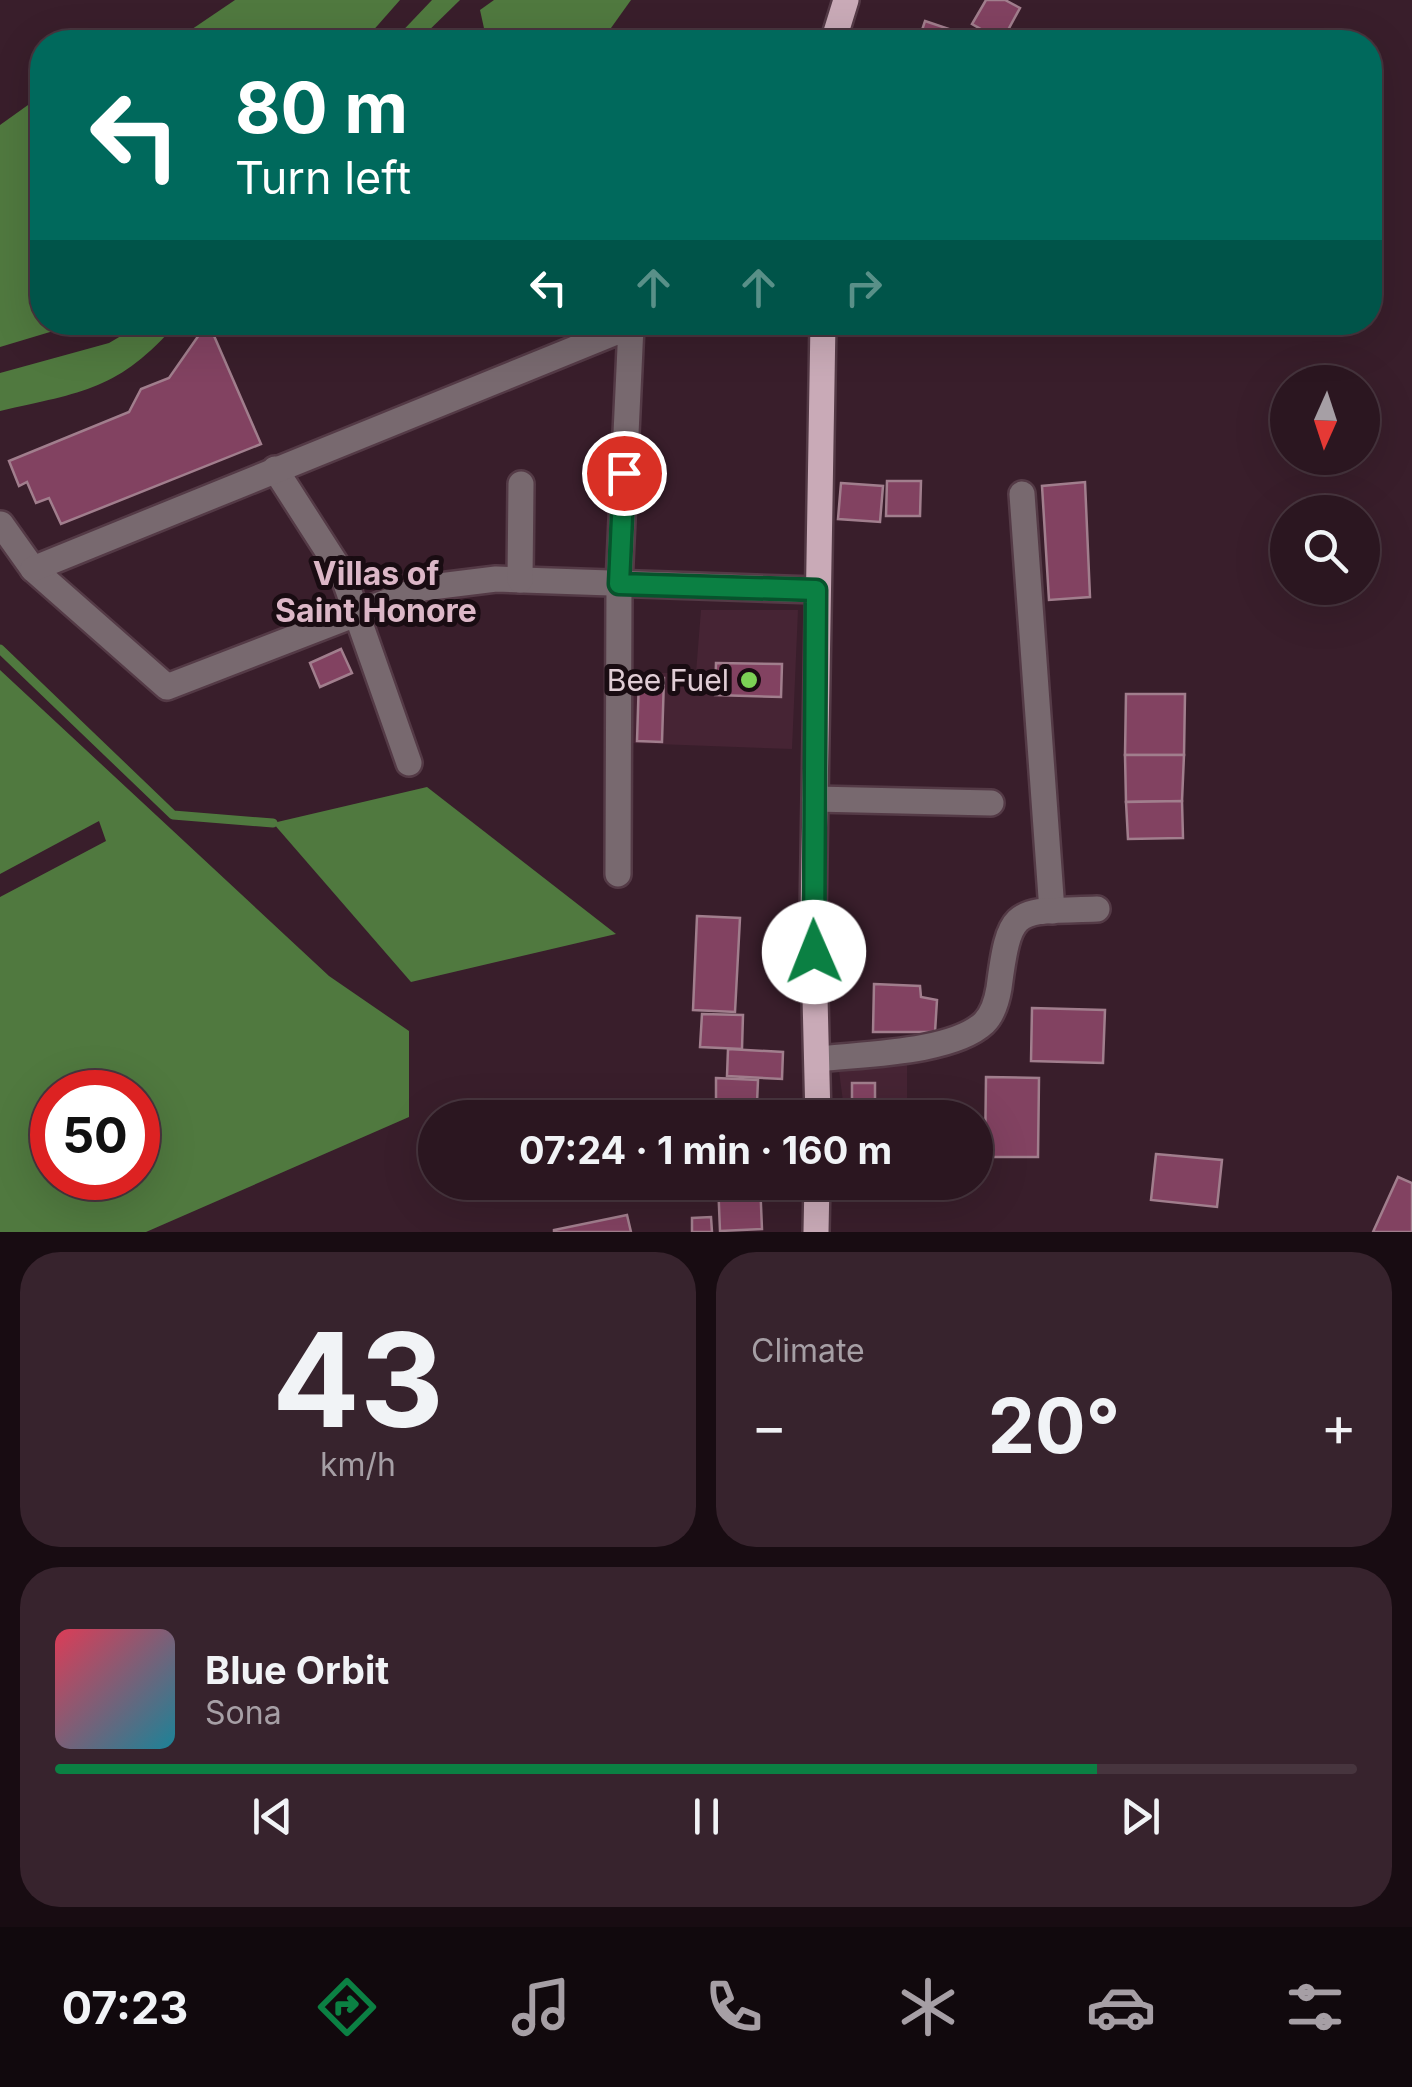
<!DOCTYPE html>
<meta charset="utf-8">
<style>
:root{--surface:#2b1620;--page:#37232d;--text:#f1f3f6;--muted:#a69fa5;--line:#47353e;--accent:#0b8043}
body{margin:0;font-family:Inter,sans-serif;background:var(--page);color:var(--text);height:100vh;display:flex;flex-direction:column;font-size:38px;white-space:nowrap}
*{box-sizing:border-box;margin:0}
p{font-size:32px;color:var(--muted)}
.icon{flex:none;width:55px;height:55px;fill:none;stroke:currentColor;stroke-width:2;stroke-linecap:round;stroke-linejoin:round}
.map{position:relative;height:1232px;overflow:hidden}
.details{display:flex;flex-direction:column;gap:20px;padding:20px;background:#180c12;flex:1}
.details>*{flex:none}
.hud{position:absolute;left:30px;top:30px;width:1352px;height:305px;border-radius:40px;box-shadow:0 10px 40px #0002,0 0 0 2px var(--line);background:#00695c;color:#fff;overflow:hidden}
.needle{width:65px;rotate:183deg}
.fabs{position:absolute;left:1270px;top:365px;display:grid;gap:20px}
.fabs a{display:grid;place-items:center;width:110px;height:110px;border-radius:50%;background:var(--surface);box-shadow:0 10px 40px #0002,0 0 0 2px var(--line);font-size:50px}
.speed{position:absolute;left:30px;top:1070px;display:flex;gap:20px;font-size:50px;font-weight:700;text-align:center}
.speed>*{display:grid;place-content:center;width:130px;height:130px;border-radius:50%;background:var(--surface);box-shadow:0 10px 40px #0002,0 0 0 2px var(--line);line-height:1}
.speed .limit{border:15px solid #d22;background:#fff;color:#111}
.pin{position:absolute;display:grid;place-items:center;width:85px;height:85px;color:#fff;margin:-42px;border:5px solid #fff;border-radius:50%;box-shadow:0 2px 10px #0007}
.me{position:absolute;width:110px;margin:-55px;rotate:359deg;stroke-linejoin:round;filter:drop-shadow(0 0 8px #0008)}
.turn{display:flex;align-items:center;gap:35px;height:210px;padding:0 40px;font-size:45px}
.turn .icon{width:130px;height:130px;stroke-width:2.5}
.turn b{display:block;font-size:70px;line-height:85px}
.lanes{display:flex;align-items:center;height:95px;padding:0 40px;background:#0003;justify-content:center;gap:50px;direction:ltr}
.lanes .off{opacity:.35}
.big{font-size:75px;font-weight:700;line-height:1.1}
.details .widget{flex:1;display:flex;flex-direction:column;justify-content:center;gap:15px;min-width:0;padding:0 35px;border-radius:40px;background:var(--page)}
.details .dial{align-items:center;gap:0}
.dial b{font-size:130px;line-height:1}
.song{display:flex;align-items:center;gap:30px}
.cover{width:120px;height:120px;border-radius:15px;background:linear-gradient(135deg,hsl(350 70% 55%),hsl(190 70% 35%))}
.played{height:10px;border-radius:5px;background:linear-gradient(90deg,var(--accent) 80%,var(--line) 80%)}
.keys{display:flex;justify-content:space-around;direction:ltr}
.heat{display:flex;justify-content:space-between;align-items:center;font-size:55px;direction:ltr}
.details .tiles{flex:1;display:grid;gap:20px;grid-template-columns:1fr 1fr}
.widget:last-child{grid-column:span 2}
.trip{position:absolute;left:418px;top:1100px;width:575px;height:100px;border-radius:50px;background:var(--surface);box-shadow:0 10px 40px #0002,0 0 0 2px var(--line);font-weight:700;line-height:100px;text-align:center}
.tab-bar{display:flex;height:160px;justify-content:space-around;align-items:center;background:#11090d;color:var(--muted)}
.tab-bar .icon{width:70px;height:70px}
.tab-bar .selected{color:var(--accent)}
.tab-bar b{font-size:45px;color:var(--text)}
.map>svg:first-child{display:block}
.built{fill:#462434}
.water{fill:#50793f;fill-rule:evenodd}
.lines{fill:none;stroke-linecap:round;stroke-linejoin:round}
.stream{stroke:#50793f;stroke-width:9}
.building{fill:#824261;stroke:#a17e8d;stroke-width:2.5}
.minor-casing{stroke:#543a46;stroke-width:30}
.major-casing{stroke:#543a46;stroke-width:30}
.minor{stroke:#78696f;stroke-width:25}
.major{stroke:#c9aab7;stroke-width:25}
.route-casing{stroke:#07532c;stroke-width:25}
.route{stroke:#0b8043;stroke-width:18}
.poi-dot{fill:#7cd155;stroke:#190c12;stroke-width:4}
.labels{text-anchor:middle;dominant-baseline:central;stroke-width:10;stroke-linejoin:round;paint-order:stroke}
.poi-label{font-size:30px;fill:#e0cdd5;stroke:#190c12;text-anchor:end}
.neighbourhood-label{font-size:32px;font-weight:bold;fill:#dcb7c7;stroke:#190c12}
</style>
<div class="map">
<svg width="1412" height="1232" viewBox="0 0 1412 1232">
<rect width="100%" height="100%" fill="#391e2b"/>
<!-- built -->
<g class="built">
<path d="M701 610H798L792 749 630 743 633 673H696Z"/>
<path d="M907 1056V1117H845L839 1071Z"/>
</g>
<!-- water -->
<g class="water">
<path d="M235 0H400L363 42H173Z"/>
<path d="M432 0H460L417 42H392Z"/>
<path d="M494 0H631L601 42H487L480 10Z"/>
<path d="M42 95V322L80 323 0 347V125Z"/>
<path d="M143 323H177C119 390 83 392 0 411V373L109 343Z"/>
<path d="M0 670 329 976 409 1031V1117L146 1232H0V897L106 841 99 821 0 874ZM138 1092V1178H52V1092Z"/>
<path d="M427 787 616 934 411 982 273 823Z"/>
</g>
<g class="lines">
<!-- stream -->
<path class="stream" d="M0 649 173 815 273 823"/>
</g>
<!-- building -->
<g class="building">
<path d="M986 0H1005L1020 8 1002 41 972 24Z"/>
<path d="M925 21 952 30 948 42H918Z"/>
<path d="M208 322 261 444 61 524 49 498 36 503 27 482 19 486 9 461 129 412 141 389 169 378Z"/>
<path d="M887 481H921L920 516H886Z"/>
<path d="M1085 482 1090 597 1049 600 1042 486Z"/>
<path d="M841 483 883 486 880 522 838 519Z"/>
<path d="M341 649 352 673 320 687 310 663Z"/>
<path d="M716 663 782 664 781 697 715 695Z"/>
<path d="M639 678H664L662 742 637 741Z"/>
<path d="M1126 694H1185L1184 755H1125Z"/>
<path d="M1125 755H1184L1182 801 1126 802Z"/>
<path d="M1182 801 1183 838 1128 839 1126 802Z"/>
<path d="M697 916 740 918 735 1012 693 1010Z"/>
<path d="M874 984 920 986 921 997 937 1000 935 1032H873Z"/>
<path d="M1032 1008 1105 1010 1103 1063 1031 1061Z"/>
<path d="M702 1014 743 1015 742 1049 700 1047Z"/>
<path d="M728 1049 783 1052 782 1079 727 1076Z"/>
<path d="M986 1077 1039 1078 1038 1157H985Z"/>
<path d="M716 1078 758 1080 757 1103 716 1101Z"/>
<rect x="852" y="1083" width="23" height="35"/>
<path d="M803 1107V1118H751V1109Z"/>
<path d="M1156 1154 1222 1160 1217 1207 1151 1200Z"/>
<path d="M1398 1177 1412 1183V1232H1373Z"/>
<path d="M718 1182H760L762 1229 720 1231Z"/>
<path d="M627 1215 631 1232H554V1230Z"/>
<path d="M711 1217 712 1232H692V1218Z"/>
</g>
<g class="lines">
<!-- minor casing -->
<g class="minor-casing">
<g id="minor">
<path d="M275 469 343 575 409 763"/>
<path d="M1022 494 1052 911"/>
<path d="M1 524 33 569 167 687 423 588 496 579 816 590"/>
<path d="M33 569 631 326 619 584 618 874"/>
<path d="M520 580 521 484"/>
<path d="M815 799 991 803"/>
<path d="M819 1059C862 1054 952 1053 984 1023 993 1014 997 1000 999 988 1010 903 1015 912 1097 909"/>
</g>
</g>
<!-- major casing -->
<g class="major-casing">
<g id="major">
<path d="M833 42 846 0"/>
<path d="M818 1118 813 917 823 322"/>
<path d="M816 1232 817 1182"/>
</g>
</g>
<!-- minor -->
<use href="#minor" class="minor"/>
<!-- major -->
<use href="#major" class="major"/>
</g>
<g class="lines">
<!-- route casing -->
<g class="route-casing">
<path id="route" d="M624 473 619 584 816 590 814 952"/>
</g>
<!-- route -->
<use href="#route" class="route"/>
</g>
<!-- markers -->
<circle class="poi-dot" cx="749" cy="680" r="10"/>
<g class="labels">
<!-- poi labels -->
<g class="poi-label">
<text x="729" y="680">Bee Fuel</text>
</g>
<!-- neighbourhood labels -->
<g class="neighbourhood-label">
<text x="376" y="573">Villas of<tspan x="376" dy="37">Saint Honore</tspan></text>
</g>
</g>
</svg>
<div class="fabs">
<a><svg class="needle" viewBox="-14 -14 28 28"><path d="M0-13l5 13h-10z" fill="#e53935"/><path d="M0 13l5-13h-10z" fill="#a69fa5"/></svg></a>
<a><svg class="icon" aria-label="search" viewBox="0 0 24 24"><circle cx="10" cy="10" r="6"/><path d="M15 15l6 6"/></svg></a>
</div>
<div class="speed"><div class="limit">50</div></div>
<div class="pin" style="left:624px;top:473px;background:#d93025"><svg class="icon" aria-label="arrive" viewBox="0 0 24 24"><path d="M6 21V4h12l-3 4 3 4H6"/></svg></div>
<svg class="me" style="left:814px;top:952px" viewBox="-20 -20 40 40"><circle r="19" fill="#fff"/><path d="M0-13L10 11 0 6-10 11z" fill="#0b8043"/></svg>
<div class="trip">07:24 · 1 min · 160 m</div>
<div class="hud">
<div class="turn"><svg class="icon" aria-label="left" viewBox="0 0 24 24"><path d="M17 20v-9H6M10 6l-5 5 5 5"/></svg><div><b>80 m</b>Turn left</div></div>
<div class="lanes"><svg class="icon" aria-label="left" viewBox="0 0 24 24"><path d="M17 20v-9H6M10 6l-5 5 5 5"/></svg><svg class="icon off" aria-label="ahead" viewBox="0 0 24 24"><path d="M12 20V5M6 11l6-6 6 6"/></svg><svg class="icon off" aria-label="ahead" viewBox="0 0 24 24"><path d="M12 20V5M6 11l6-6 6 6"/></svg><svg class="icon off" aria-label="right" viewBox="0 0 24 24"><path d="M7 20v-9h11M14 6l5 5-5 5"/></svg></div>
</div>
</div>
<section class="details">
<div class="tiles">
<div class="widget dial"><b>43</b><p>km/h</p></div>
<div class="widget"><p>Climate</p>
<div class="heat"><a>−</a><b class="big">20°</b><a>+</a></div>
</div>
<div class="widget">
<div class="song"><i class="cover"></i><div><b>Blue Orbit</b><p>Sona</p></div></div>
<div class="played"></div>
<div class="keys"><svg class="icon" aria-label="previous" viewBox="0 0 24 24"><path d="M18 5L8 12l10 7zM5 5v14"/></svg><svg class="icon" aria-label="pause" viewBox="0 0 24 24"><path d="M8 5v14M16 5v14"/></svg><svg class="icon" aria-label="next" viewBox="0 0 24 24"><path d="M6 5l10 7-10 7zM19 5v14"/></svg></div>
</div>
</div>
</section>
<nav class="tab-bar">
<b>07:23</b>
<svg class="icon selected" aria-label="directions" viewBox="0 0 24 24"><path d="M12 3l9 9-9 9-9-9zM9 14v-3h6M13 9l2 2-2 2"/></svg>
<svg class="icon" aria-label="music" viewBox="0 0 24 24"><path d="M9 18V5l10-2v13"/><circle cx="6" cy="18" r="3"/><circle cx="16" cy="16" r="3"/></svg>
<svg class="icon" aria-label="phone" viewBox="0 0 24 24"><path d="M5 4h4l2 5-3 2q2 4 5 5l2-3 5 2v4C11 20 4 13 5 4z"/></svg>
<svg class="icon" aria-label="climate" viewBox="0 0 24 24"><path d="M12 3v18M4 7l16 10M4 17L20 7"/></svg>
<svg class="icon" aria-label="car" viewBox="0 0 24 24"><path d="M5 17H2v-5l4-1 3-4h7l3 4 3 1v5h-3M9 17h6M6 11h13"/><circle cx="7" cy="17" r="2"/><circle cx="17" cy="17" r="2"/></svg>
<svg class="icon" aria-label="filters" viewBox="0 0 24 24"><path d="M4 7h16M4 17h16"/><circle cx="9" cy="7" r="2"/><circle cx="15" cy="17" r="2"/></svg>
</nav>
